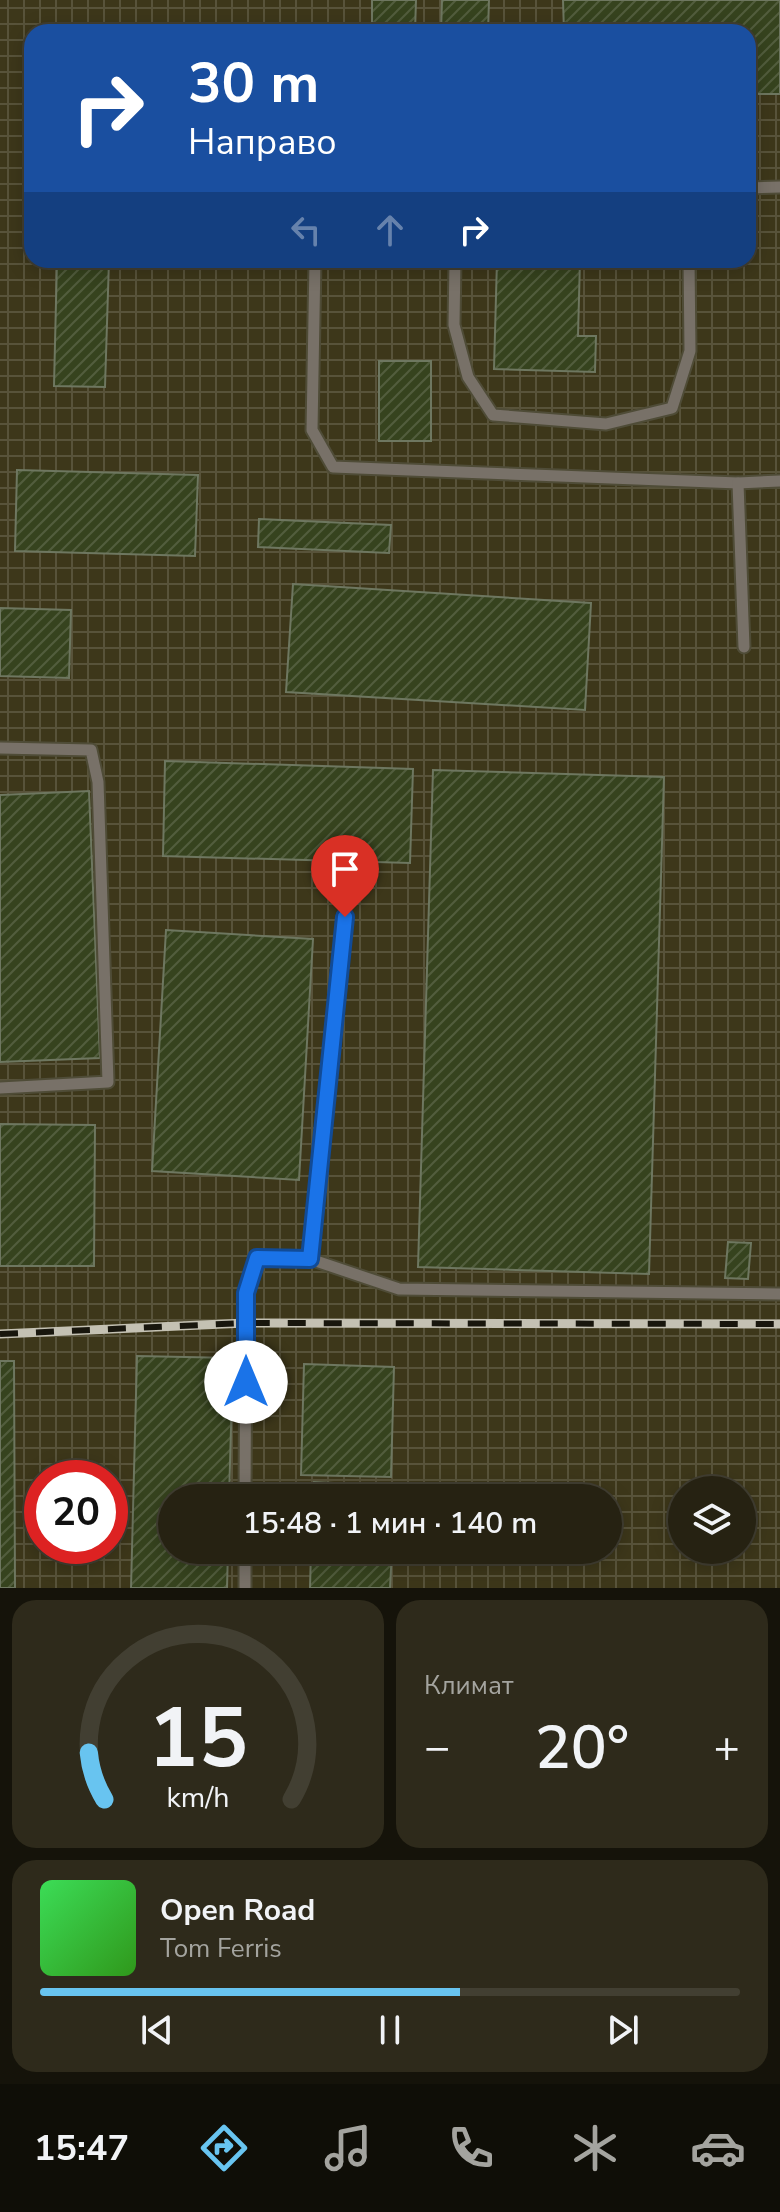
<!DOCTYPE html>
<html lang="ru">
<meta charset="utf-8">
<style>
:root{--surface:#262212;--page:#2e2a1b;--text:#f1f3f6;--muted:#a4a49f;--line:#423f32;--accent:#68c4f0}
body{margin:0;font-family:"Nunito Sans",sans-serif;background:var(--page);color:var(--text);height:100vh;display:flex;flex-direction:column;font-size:30px;white-space:nowrap}
*{box-sizing:border-box;margin:0}
p{font-size:26px;color:var(--muted)}
.icon{flex:none;width:44px;height:44px;fill:none;stroke:currentColor;stroke-width:2;stroke-linecap:round;stroke-linejoin:round}
.map{position:relative;height:1588px;overflow:hidden}
.details{display:flex;flex-direction:column;gap:12px;padding:12px;background:#15130a;flex:1}
.details>*{flex:none}
.banner{position:absolute;left:24px;top:24px;width:732px;height:244px;border-radius:24px;box-shadow:0 4px 20px #0003,0 0 0 2px var(--line);background:#1a4fa0;color:#fff;overflow:hidden}
.buttons{position:absolute;left:668px;top:1476px;display:grid;gap:16px}
.buttons a{display:grid;place-items:center;width:88px;height:88px;border-radius:50%;background:var(--surface);box-shadow:0 4px 20px #0003,0 0 0 2px var(--line);font-size:40px}
.speed{position:absolute;left:24px;top:1460px;display:flex;gap:16px;font-size:40px;font-weight:700;text-align:center}
.speed>*{display:grid;place-content:center;width:104px;height:104px;border-radius:50%;background:var(--surface);box-shadow:0 4px 20px #0003,0 0 0 2px var(--line);line-height:1}
.speed .limit{border:12px solid #d22;background:#fff;color:#111}
.pin{position:absolute;display:grid;place-items:center;width:68px;height:68px;color:#fff;margin:-82px -34px;border-radius:50% 50% 50% 0;rotate:-45deg;box-shadow:0 0 8px #0007}
.pin .icon{rotate:45deg}
.me{position:absolute;width:88px;margin:-44px;rotate:0deg;stroke-linejoin:round;filter:drop-shadow(0 0 6px #0008)}
.turn{display:flex;align-items:center;gap:28px;height:168px;padding:0 32px;font-size:36px}
.turn .icon{width:104px;height:104px;stroke-width:2.5}
.turn b{display:block;font-size:56px;line-height:68px}
.lanes{display:flex;align-items:center;height:76px;padding:0 32px;background:#0003;justify-content:center;gap:40px;direction:ltr}
.lanes .off{opacity:.35}
.big{font-size:60px;font-weight:600;line-height:1.1}
.details .tile{flex:1;display:flex;flex-direction:column;justify-content:center;gap:12px;min-width:0;padding:0 28px;border-radius:24px;background:var(--page)}
.details .dial{align-items:center;gap:0}
.dial svg{height:208px;overflow:visible;fill:none;stroke:var(--line);stroke-width:7;stroke-linecap:round;text-anchor:middle}
.dial text{fill:var(--text);stroke:none}
.song{display:flex;align-items:center;gap:24px}
.cover{width:96px;height:96px;border-radius:12px;background:linear-gradient(135deg,hsl(130 70% 55%),hsl(110 70% 35%))}
.played{height:8px;border-radius:4px;background:linear-gradient(90deg,var(--accent) 60%,var(--line) 60%)}
.keys{display:flex;justify-content:space-around;direction:ltr}
.heat{display:flex;justify-content:space-between;align-items:center;font-size:44px;direction:ltr}
.details .tiles{flex:1;display:grid;gap:12px;grid-template-columns:1fr 1fr}
.tile:last-child{grid-column:span 2}
.trip{position:absolute;left:158px;top:1484px;width:464px;height:80px;border-radius:40px;background:var(--surface);box-shadow:0 4px 20px #0003,0 0 0 2px var(--line);font-weight:600;line-height:80px;text-align:center}
.tabs{display:flex;height:128px;justify-content:space-around;align-items:center;background:#0f0e07;color:var(--muted)}
.tabs .icon{width:56px;height:56px}
.tabs .selected{color:var(--accent)}
.tabs b{font-size:36px;color:var(--text)}
.map>svg:first-child{display:block}
.industrial{fill:url(#industrial-grid);fill-rule:evenodd}
.building{fill:url(#building-hatch);stroke:#6e7760;stroke-width:2}
.lines{fill:none;stroke-linecap:round;stroke-linejoin:round}
.service-casing{stroke:#4f4c37;stroke-width:15}
.service{stroke:#787168;stroke-width:11}
.rail-casing{stroke:#c4c1b3;stroke-width:9}
.rail{stroke:#18160d;stroke-width:6;stroke-dasharray:18;stroke-linecap:butt}
.route-casing{stroke:#114b97;stroke-width:20}
.route{stroke:#1a73e8;stroke-width:14}
</style>
<div class="map">
<svg width="780" height="1588" viewBox="0 0 780 1588">
<defs>
<pattern id="industrial-grid" width="8" height="8" patternUnits="userSpaceOnUse" patternTransform="scale(2)"><rect width="8" height="8" fill="#3d371a"/><path d="M0 4h8M4 0v8" fill="none" stroke="#58533a"/></pattern>
<pattern id="building-hatch" width="6" height="6" patternUnits="userSpaceOnUse" patternTransform="scale(2)"><rect width="6" height="6" fill="#36431e"/><path d="M-1 1l2-2M0 6l6-6M5 7l2-2" fill="none" stroke="#525d3d"/></pattern>
</defs>
<rect width="100%" height="100%" fill="#322e18"/>
<!-- industrial -->
<path class="industrial" d="M0 0H780V1588H0ZM32 32H748V260H32ZM42 1478H110V1546H42ZM682 1490H742V1550H682ZM172 1498H608V1550H172Z"/>
<!-- building -->
<g class="building">
<path d="M372 0H416L415 32H372Z"/>
<path d="M442 0H489L488 32H441Z"/>
<path d="M563 0H780V94H748V32H564Z"/>
<path d="M57 260H109L105 387 54 386Z"/>
<path d="M497 260H580L578 336H596L595 372 494 369Z"/>
<rect x="379" y="361" width="52" height="80"/>
<path d="M17 470 198 475 195 556 15 551Z"/>
<path d="M259 519 391 525 389 553 258 547Z"/>
<path d="M293 584 591 603 585 710 286 692Z"/>
<path d="M0 608 71 610 69 678 0 676Z"/>
<path d="M165 761 413 769 410 863 163 856Z"/>
<path d="M433 770 664 777 649 1274 418 1267Z"/>
<path d="M89 791 100 1058 0 1062V795Z"/>
<path d="M166 930 313 939 299 1180 152 1171Z"/>
<path d="M0 1124 95 1125 94 1266H0Z"/>
<path d="M728 1242 751 1243 748 1279 725 1278Z"/>
<path d="M137 1356 233 1358 229 1498H172V1550H228L227 1588H131Z"/>
<path d="M0 1361H14L15 1588H0Z"/>
<path d="M304 1364 394 1367 391 1477 301 1475Z"/>
<path d="M314 1482 394 1486V1498H313Z"/>
<path d="M311 1550H392L390 1588H310Z"/>
</g>
<g class="lines">
<!-- service casing -->
<g class="service-casing">
<g id="service">
<path d="M748 188 780 187"/>
<path d="M315 260 312 430 333 467 738 483"/>
<path d="M455 260 454 325 468 377 493 415 606 424 672 408 690 351 689 260"/>
<path d="M744 647 738 483 780 481"/>
<path d="M0 748 91 750 98 782 108 1082 0 1088"/>
<path d="M345 917 310 1259 399 1289 780 1294"/>
<path d="M245 1498 246 1293 257 1258 310 1259"/>
<path d="M245 1588V1550"/>
</g>
</g>
<!-- service -->
<use href="#service" class="service"/>
<!-- rail casing -->
<g class="rail-casing">
<path id="rail" d="M0 1334 246 1323 780 1324"/>
</g>
<!-- rail -->
<use href="#rail" class="rail"/>
</g>
<g class="lines">
<!-- route casing -->
<g class="route-casing">
<path id="route" d="M246 1382V1293L257 1258 310 1259 345 917"/>
</g>
<!-- route -->
<use href="#route" class="route"/>
</g>
</svg>
<div class="buttons">
<a><svg class="icon" aria-label="layers" viewBox="0 0 24 24"><path d="M12 4l9 5-9 5-9-5zM3 14l9 5 9-5"/></svg></a>
</div>
<div class="speed"><div class="limit">20</div></div>
<div class="pin" style="left:345px;top:917px;background:#d93025"><svg class="icon" aria-label="arrive" viewBox="0 0 24 24"><path d="M6 21V4h12l-3 4 3 4H6"/></svg></div>
<svg class="me" style="left:246px;top:1382px" viewBox="-20 -20 40 40"><circle r="19" fill="#fff"/><path d="M0-13L10 11 0 6-10 11z" fill="#1a73e8"/></svg>
<div class="trip">15:48 · 1 мин · 140 m</div>
<div class="banner">
<div class="turn"><svg class="icon" aria-label="right" viewBox="0 0 24 24"><path d="M7 20v-9h11M14 6l5 5-5 5"/></svg><div><b>30 m</b>Направо</div></div>
<div class="lanes"><svg class="icon off" aria-label="left" viewBox="0 0 24 24"><path d="M17 20v-9H6M10 6l-5 5 5 5"/></svg><svg class="icon off" aria-label="ahead" viewBox="0 0 24 24"><path d="M12 20V5M6 11l6-6 6 6"/></svg><svg class="icon" aria-label="right" viewBox="0 0 24 24"><path d="M7 20v-9h11M14 6l5 5-5 5"/></svg></div>
</div>
</div>
<section class="details">
<div class="tiles">
<div class="tile dial"><svg viewBox="0 0 100 80">
<path d="M14 69A42 42 0 1 1 86 69"/>
<path d="M14 69A42 42 0 0 1 8 51" stroke="#68c4f0"/>
<text x="50" y="56" font-size="32" font-weight="700">15</text>
<text x="50" y="72" font-size="11">km/h</text>
</svg></div>
<div class="tile"><p>Климат</p>
<div class="heat"><a>−</a><b class="big">20°</b><a>+</a></div>
</div>
<div class="tile">
<div class="song"><i class="cover"></i><div><b>Open Road</b><p>Tom Ferris</p></div></div>
<div class="played"></div>
<div class="keys"><svg class="icon" aria-label="previous" viewBox="0 0 24 24"><path d="M18 5L8 12l10 7zM5 5v14"/></svg><svg class="icon" aria-label="pause" viewBox="0 0 24 24"><path d="M8 5v14M16 5v14"/></svg><svg class="icon" aria-label="next" viewBox="0 0 24 24"><path d="M6 5l10 7-10 7zM19 5v14"/></svg></div>
</div>
</div>
</section>
<nav class="tabs">
<b>15:47</b>
<svg class="icon selected" aria-label="directions" viewBox="0 0 24 24"><path d="M12 3l9 9-9 9-9-9zM9 14v-3h6M13 9l2 2-2 2"/></svg>
<svg class="icon" aria-label="music" viewBox="0 0 24 24"><path d="M9 18V5l10-2v13"/><circle cx="6" cy="18" r="3"/><circle cx="16" cy="16" r="3"/></svg>
<svg class="icon" aria-label="phone" viewBox="0 0 24 24"><path d="M5 4h4l2 5-3 2q2 4 5 5l2-3 5 2v4C11 20 4 13 5 4z"/></svg>
<svg class="icon" aria-label="climate" viewBox="0 0 24 24"><path d="M12 3v18M4 7l16 10M4 17L20 7"/></svg>
<svg class="icon" aria-label="car" viewBox="0 0 24 24"><path d="M5 17H2v-5l4-1 3-4h7l3 4 3 1v5h-3M9 17h6M6 11h13"/><circle cx="7" cy="17" r="2"/><circle cx="17" cy="17" r="2"/></svg>
</nav>
